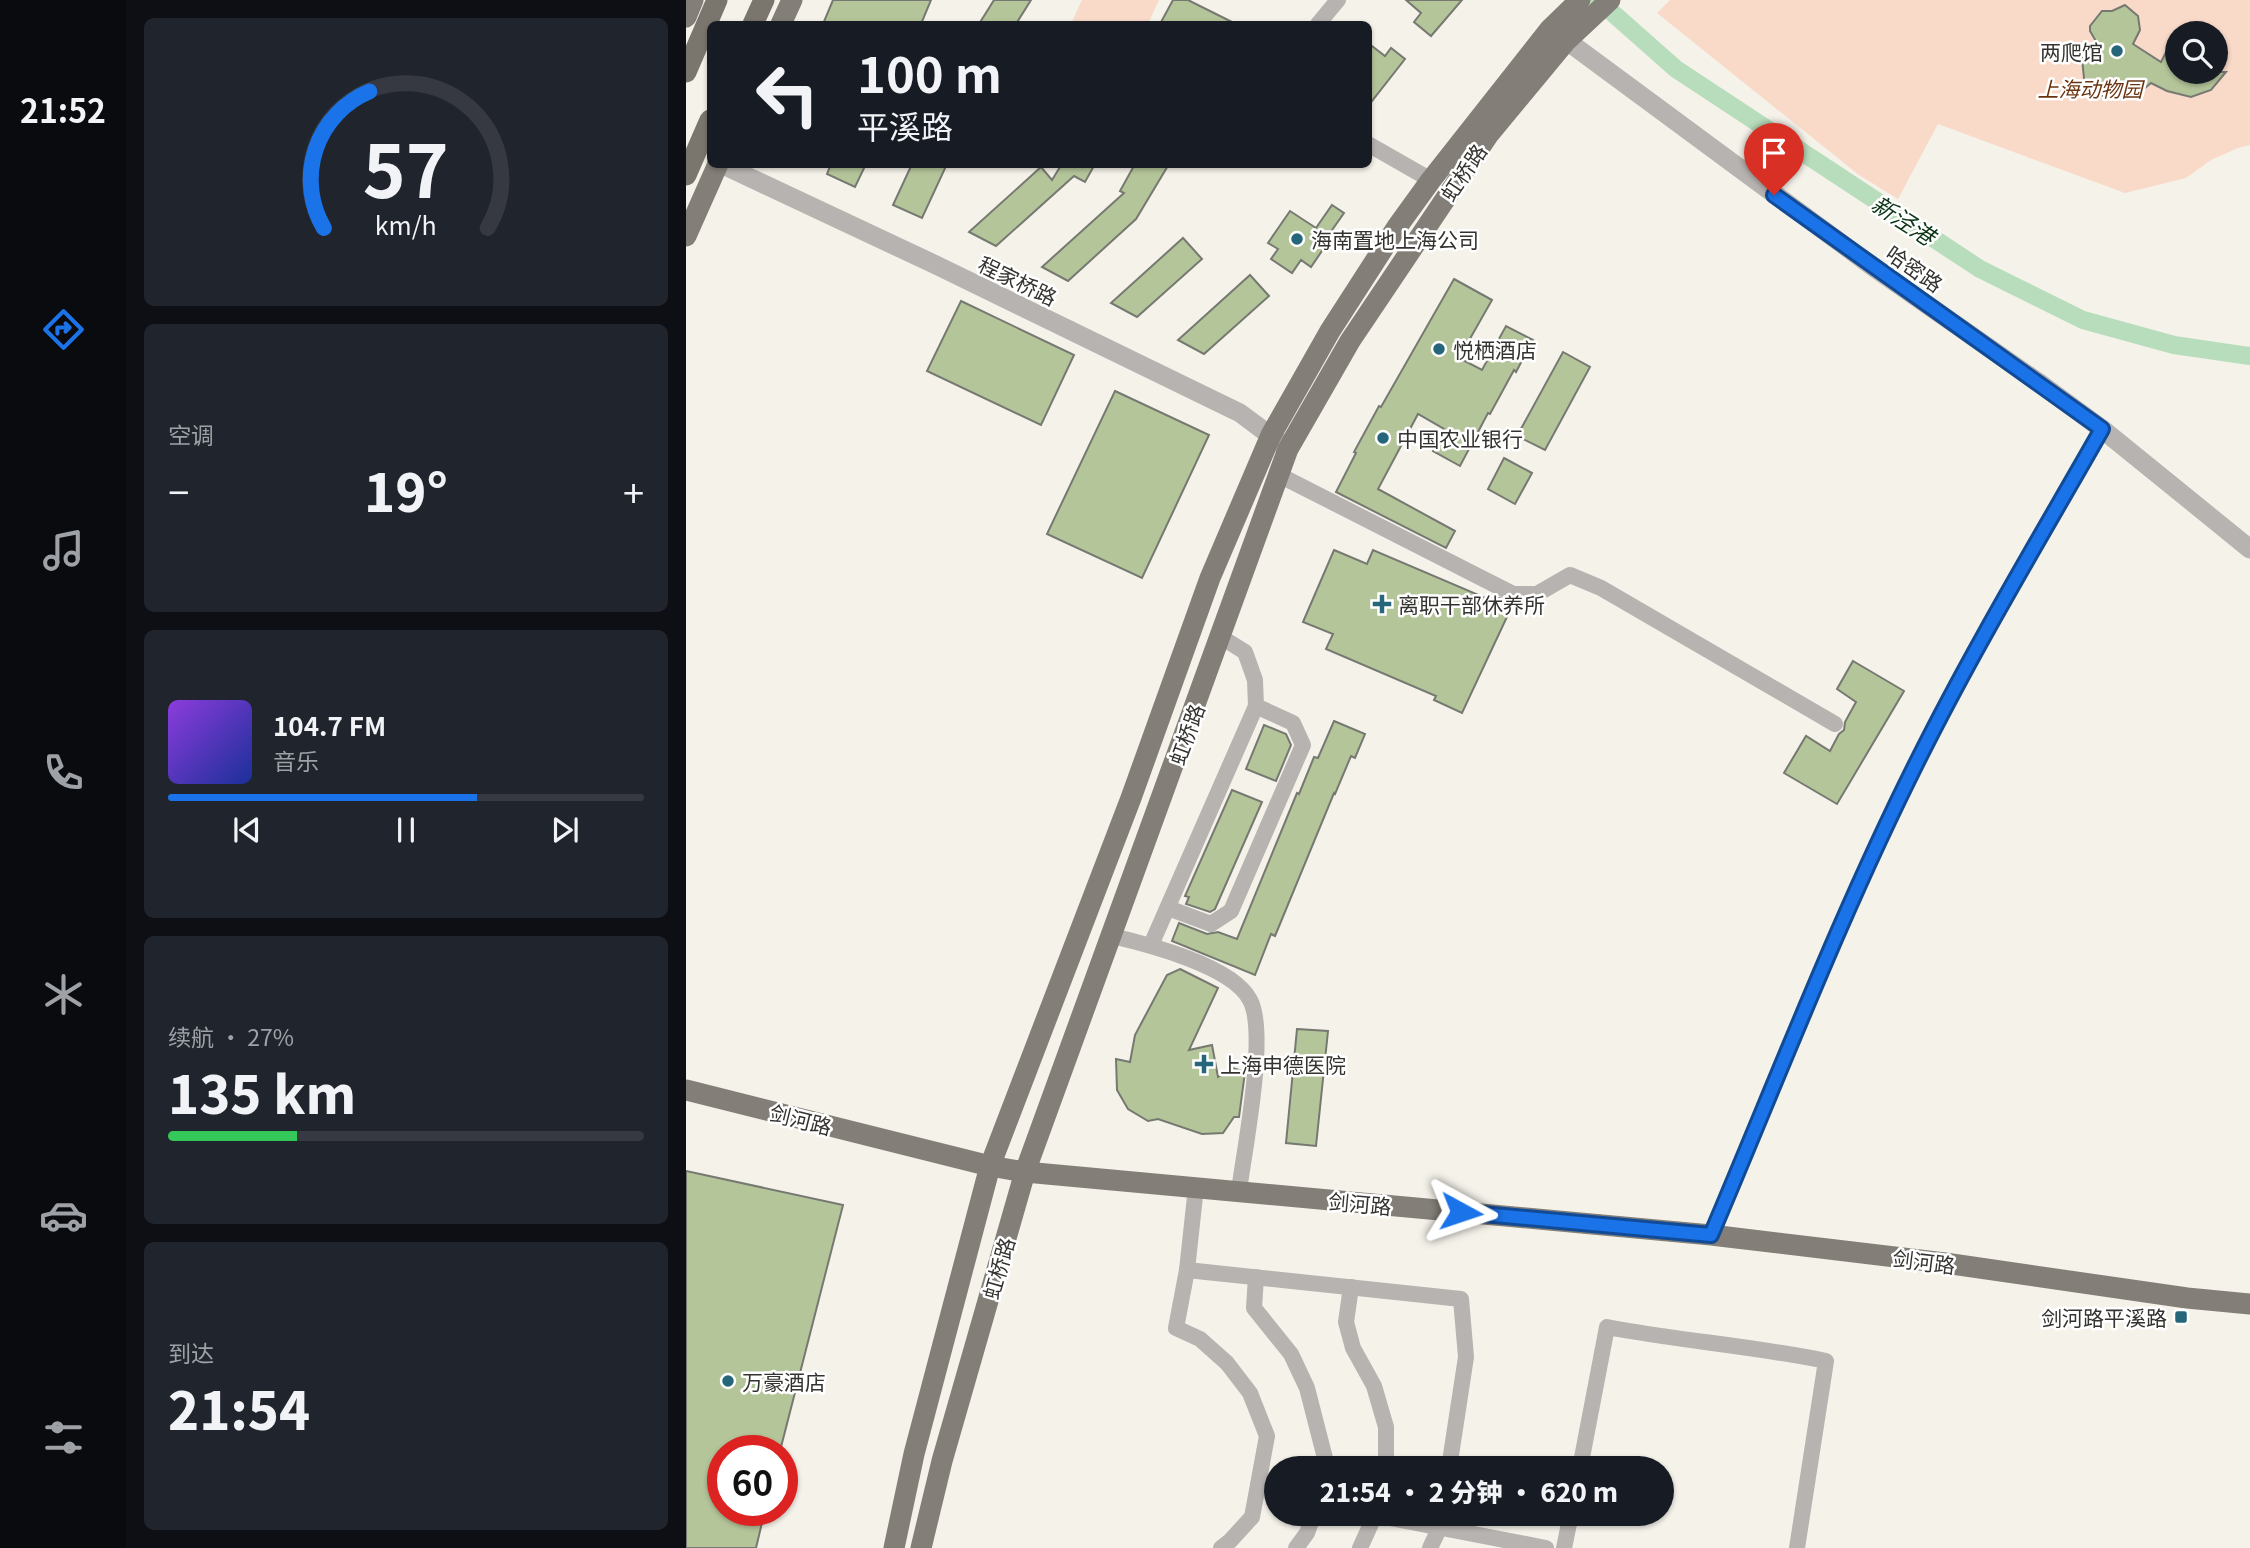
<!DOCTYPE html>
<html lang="zh">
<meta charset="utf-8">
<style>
:root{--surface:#171b24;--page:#20242c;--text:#f1f3f6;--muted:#9ea1a6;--line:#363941;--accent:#1a73e8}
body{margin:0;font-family:Georgia,"Noto Sans SC",serif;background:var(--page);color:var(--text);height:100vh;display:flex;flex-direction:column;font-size:26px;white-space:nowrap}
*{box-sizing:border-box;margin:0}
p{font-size:23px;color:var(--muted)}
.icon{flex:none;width:38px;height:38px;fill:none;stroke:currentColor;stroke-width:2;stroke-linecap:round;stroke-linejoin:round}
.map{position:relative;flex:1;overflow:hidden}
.details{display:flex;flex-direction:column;gap:18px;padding:18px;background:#0d0f14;width:560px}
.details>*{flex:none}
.banner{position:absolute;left:21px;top:21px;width:665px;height:147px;border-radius:10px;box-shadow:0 2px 5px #0004;background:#171b24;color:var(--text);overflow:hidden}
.buttons{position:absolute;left:1479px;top:21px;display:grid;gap:14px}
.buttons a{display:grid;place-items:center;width:63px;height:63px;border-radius:50%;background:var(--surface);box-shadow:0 2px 5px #0004;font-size:35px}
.speed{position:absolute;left:21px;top:1435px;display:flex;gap:14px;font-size:35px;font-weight:700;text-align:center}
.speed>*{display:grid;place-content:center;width:91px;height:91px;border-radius:50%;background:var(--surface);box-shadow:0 2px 5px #0004;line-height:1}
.speed .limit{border:10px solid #d22;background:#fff;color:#111}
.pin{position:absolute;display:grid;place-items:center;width:60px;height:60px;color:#fff;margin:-72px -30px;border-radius:50% 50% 50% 0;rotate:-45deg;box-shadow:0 0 7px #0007}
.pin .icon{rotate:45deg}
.me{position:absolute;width:77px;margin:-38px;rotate:95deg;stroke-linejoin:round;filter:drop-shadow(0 0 5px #0008)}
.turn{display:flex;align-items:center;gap:24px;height:147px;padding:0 35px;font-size:32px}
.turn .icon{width:91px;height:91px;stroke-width:2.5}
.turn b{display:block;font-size:49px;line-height:60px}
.big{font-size:52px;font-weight:800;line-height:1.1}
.details .widget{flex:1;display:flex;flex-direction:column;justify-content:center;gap:10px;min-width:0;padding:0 24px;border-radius:10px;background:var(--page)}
.details .dial{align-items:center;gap:0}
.dial svg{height:182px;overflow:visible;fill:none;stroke:var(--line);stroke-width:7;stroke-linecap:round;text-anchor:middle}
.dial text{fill:var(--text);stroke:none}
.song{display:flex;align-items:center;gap:21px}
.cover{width:84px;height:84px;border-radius:10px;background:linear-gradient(135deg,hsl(270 70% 55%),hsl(230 70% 35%))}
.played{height:7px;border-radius:4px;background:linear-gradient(90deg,var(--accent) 65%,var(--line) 65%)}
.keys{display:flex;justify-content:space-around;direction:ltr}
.heat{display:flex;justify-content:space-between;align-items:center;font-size:38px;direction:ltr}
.charge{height:10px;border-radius:5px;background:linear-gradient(90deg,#34c759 27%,var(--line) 0)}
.trip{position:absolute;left:578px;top:1456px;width:410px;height:70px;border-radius:35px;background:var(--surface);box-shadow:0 2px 5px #0004;font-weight:800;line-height:70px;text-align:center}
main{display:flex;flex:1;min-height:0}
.dock{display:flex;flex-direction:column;width:126px;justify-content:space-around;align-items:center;background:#090b0e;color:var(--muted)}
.dock .icon{width:49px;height:49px}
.dock .active{color:var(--accent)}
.dock b{font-size:32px;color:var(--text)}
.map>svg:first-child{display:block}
.green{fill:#f9dac9;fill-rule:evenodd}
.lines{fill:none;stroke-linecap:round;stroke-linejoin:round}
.canal{stroke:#b7ddbc;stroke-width:18}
.building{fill:#b5c59a;stroke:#767971;stroke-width:2}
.minor{stroke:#b6b3b0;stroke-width:16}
.tertiary{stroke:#b6b3b0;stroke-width:19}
.primary{stroke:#837f78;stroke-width:21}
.trunk{stroke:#7a766e;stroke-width:21}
.trunk-bridge{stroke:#7a766e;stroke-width:21}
.route-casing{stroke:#114b97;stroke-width:18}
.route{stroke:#1a73e8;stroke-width:12}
.poi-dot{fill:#26667b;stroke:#fff;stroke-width:2.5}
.labels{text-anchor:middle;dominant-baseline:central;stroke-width:5;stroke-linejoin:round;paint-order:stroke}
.poi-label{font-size:21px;fill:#343330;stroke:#fff;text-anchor:start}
.park-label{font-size:21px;font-style:italic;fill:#6a3410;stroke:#fff}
.street-label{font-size:21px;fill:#343330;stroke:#fff}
.water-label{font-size:23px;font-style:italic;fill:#0a3515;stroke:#fff}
</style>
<main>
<nav class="dock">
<b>21:52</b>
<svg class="icon active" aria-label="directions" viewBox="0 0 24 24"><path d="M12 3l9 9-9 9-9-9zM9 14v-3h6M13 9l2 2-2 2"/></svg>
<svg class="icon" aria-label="music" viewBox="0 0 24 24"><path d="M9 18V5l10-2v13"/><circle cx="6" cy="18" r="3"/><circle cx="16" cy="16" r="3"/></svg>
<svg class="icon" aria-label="phone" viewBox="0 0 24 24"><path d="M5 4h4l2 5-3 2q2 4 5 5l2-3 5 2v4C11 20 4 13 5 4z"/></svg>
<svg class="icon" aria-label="climate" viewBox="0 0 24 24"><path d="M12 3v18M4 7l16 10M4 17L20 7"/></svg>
<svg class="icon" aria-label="car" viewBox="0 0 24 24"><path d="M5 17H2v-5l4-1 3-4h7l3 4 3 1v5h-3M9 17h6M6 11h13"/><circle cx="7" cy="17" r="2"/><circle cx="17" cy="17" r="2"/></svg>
<svg class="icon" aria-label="filters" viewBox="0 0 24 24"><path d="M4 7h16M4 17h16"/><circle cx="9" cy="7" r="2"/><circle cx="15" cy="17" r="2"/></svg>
</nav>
<section class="details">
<div class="widget dial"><svg viewBox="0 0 100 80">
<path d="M14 69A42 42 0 1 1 86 69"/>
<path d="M14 69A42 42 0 0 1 34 9" stroke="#1a73e8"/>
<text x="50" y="56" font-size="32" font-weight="700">57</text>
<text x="50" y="72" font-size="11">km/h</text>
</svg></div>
<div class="widget"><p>空调</p>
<div class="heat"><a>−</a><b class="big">19°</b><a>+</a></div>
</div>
<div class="widget">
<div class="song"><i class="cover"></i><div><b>104.7 FM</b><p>音乐</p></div></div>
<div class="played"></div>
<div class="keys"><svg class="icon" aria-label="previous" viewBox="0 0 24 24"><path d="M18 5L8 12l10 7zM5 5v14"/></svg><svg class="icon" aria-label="pause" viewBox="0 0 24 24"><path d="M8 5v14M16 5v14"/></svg><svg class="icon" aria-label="next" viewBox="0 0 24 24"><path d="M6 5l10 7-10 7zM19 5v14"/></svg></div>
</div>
<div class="widget"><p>续航 · 27%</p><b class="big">135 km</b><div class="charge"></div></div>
<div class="widget"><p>到达</p><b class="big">21:54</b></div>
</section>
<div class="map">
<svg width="1564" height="1548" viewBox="0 0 1564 1548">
<rect width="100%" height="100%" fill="#f4f2e9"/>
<!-- green -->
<g class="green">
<path d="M396 0H473L462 24H385Z"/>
<path d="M984 0H1564V145L1552 148 1525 160 1500 178 1439 193 1252 124 1212 199 1173 175 971 13ZM1491 33H1530V72H1491Z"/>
</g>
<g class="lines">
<!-- canal -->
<path class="canal" d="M912 0 990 69 1294 269 1397 320 1488 345 1564 356"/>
</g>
<!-- building -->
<g class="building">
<path d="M147 0H245L235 24H137Z"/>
<path d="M308 0H345L330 24H293Z"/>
<path d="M487 0H502L550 24H474Z"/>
<path d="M720 0H776L745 36 728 22 735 13Z"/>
<path d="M1439 5 1452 16 1454 30 1447 44 1475 62 1491 31V72H1540L1525 90 1505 97 1481 91 1465 83 1453 93 1432 96 1419 97 1402 89 1398 78 1396 59 1411 43 1404 31V26L1416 11H1426Z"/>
<path d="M682 43 699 56 705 48 719 59 682 106Z"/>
<path d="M145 164H180L169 187 141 174Z"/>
<path d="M226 164H261L236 218 207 205Z"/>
<path d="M369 164H409L399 182 388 176 310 246 283 232 355 167 366 180 374 167Z"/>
<path d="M449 164H483L450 219 382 281 356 267 438 193 434 191Z"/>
<path d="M646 205 658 213 639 240 642 242 625 267 615 260 606 273 585 259 592 249 582 243 604 211 630 228Z"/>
<path d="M497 238 516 259 451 317 425 303Z"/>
<path d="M564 275 583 296 518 354 492 340Z"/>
<path d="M768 279 806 300 773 358 796 370 820 326 847 340 830 372 828 370 804 414 802 413 774 466 747 451 758 429 732 414 692 489 769 531 760 548 650 492 670 453 668 452 693 406 695 407Z"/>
<path d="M275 301 388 355 355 425 241 371Z"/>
<path d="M877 352 904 367 859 450 831 436Z"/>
<path d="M429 391 523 435 456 578 361 534Z"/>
<path d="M818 458 846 473 829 504 802 489Z"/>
<path d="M648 550 681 564 687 550 804 600 806 595 827 604 776 713 748 700 750 696 640 649 647 634 617 622Z"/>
<path d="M1167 661 1218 691 1151 804 1098 773 1120 736 1144 751 1153 734 1158 730 1159 722 1170 702 1151 689Z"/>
<path d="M648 721 679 734 669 758 665 756 649 794 648 793 589 936 585 934 569 975 486 941 493 923 521 934 532 932 551 939 611 793 613 794 628 757 632 758Z"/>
<path d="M578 725 600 734 605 745 590 781 560 769Z"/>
<path d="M546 790 576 802 529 909 524 912 500 904 503 897 499 896Z"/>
<path d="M494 969 532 988 503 1050 526 1045 532 1077 547 1068 559 1072 553 1117H548L537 1133 516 1134 472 1119 462 1121 442 1109 431 1090 430 1059 444 1062 449 1035 481 975Z"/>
<path d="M611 1029 642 1031 630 1146 600 1143Z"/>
<path d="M0 1171 157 1205 94 1451H37V1510H79L70 1548H0Z"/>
</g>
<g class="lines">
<!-- minor -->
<g class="minor">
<path d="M632 24 652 0"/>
<path d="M682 144 745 180"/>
<path d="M593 475 827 594H851L884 575 915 588 1149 724"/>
<path d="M482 908 525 924 545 911 617 745 607 723 570 706"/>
<path d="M426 936C461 944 547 966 564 1000 582 1033 558 1151 553 1191"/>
<path d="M465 945 570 706 569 680 559 652 535 637"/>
<path d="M510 1187 501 1270 775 1299 780 1357 763 1468"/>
<path d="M1025 1235C1093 1075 1155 913 1233 758 1289 646 1354 538 1416 429"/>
<path d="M501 1270 490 1328 514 1339 541 1363 564 1393 581 1436 572 1485 590 1489"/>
<path d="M570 1277 568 1308 605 1354 621 1388 640 1462 639 1468"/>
<path d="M665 1287 660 1322 667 1348 688 1386 700 1427V1468"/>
<path d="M894 1468 921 1327C994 1341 1068 1346 1140 1361L1111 1548"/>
<path d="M535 1548 544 1541 566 1517 572 1485"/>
<path d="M610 1548 621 1533 628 1514"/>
<path d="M674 1548 689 1515 860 1548"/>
<path d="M744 1548 753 1529 755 1514"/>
<path d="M878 1548 885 1514"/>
</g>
<!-- tertiary -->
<g class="tertiary">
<path d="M869 32 1190 269 1352 382 1416 429 1564 549"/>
<path d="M35 164 250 265 554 413 597 445"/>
</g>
<!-- primary -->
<g class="primary">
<path d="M0 17 7 0"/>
<path d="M95 24 106 0"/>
<path d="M0 236 32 164"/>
<path d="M0 1090 304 1166 339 1172 1025 1235 1259 1263 1501 1298 1564 1304"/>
<path d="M208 1548 228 1454 304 1166 445 798 524 578 585 435 644 331 711 227 745 180 864 29 894 0"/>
<path d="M235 1548 256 1461 339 1172 602 449 664 341 803 134 880 41 924 0"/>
</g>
<!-- trunk -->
<g class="trunk">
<path d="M67 24 78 0"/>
<path d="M0 72 31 0"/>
</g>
<!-- trunk-bridge -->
<path class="trunk-bridge" d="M0 175 24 120"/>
</g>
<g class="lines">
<!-- route casing -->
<g class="route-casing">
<path id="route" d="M775 1212 1025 1235C1093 1075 1155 913 1233 758 1289 646 1354 538 1416 429L1088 195"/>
</g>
<!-- route -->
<use href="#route" class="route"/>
</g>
<!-- markers -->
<g class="poi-dot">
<circle cx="1431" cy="51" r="7"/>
<circle cx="611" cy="239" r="7"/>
<circle cx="753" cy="349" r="7"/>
<circle cx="697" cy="438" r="7"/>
<path d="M692.5 593.5h7v7h7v7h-7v7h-7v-7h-7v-7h7z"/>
<path d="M514.5 1053.5h7v7h7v7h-7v7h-7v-7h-7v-7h7z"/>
<rect x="1488" y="1310" width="14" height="14" rx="3.5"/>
<circle cx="42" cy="1381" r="7"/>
</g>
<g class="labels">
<!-- poi labels -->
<g class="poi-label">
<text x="1417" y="51" text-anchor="end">两爬馆</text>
<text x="625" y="239">海南置地上海公司</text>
<text x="767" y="349">悦栖酒店</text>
<text x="711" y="438">中国农业银行</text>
<text x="712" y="604">离职干部休养所</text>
<text x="534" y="1064">上海申德医院</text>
<text x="1481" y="1317" text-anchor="end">剑河路平溪路</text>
<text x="56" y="1381">万豪酒店</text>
</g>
<!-- park labels -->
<g class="park-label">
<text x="1404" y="88">上海动物园</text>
</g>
<!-- street labels -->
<g class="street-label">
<text transform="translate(777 172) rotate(-56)">虹桥路</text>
<text transform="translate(1229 268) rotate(35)">哈密路</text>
<text transform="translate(332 280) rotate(26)">程家桥路</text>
<text transform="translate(500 734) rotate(-70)">虹桥路</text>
<text transform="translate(115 1119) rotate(14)">剑河路</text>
<text transform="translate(674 1203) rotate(5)">剑河路</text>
<text transform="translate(1238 1261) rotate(7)">剑河路</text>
<text transform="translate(312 1268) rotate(-74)">虹桥路</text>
</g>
<!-- water labels -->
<g class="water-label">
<text transform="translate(1218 219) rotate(33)">新泾港</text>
</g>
</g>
</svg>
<div class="buttons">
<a><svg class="icon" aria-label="search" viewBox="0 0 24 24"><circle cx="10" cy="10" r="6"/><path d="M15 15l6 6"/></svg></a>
</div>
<div class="speed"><div class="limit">60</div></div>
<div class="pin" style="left:1088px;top:195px;background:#d93025"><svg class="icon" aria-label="arrive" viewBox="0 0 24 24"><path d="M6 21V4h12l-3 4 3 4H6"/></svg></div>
<svg class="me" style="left:775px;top:1212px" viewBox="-20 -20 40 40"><path d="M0-17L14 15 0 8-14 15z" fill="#1a73e8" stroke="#fff" stroke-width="4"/></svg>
<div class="trip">21:54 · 2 分钟 · 620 m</div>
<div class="banner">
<div class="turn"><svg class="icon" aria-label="left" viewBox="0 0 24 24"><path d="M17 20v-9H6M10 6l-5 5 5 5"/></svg><div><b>100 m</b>平溪路</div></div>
</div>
</div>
</main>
